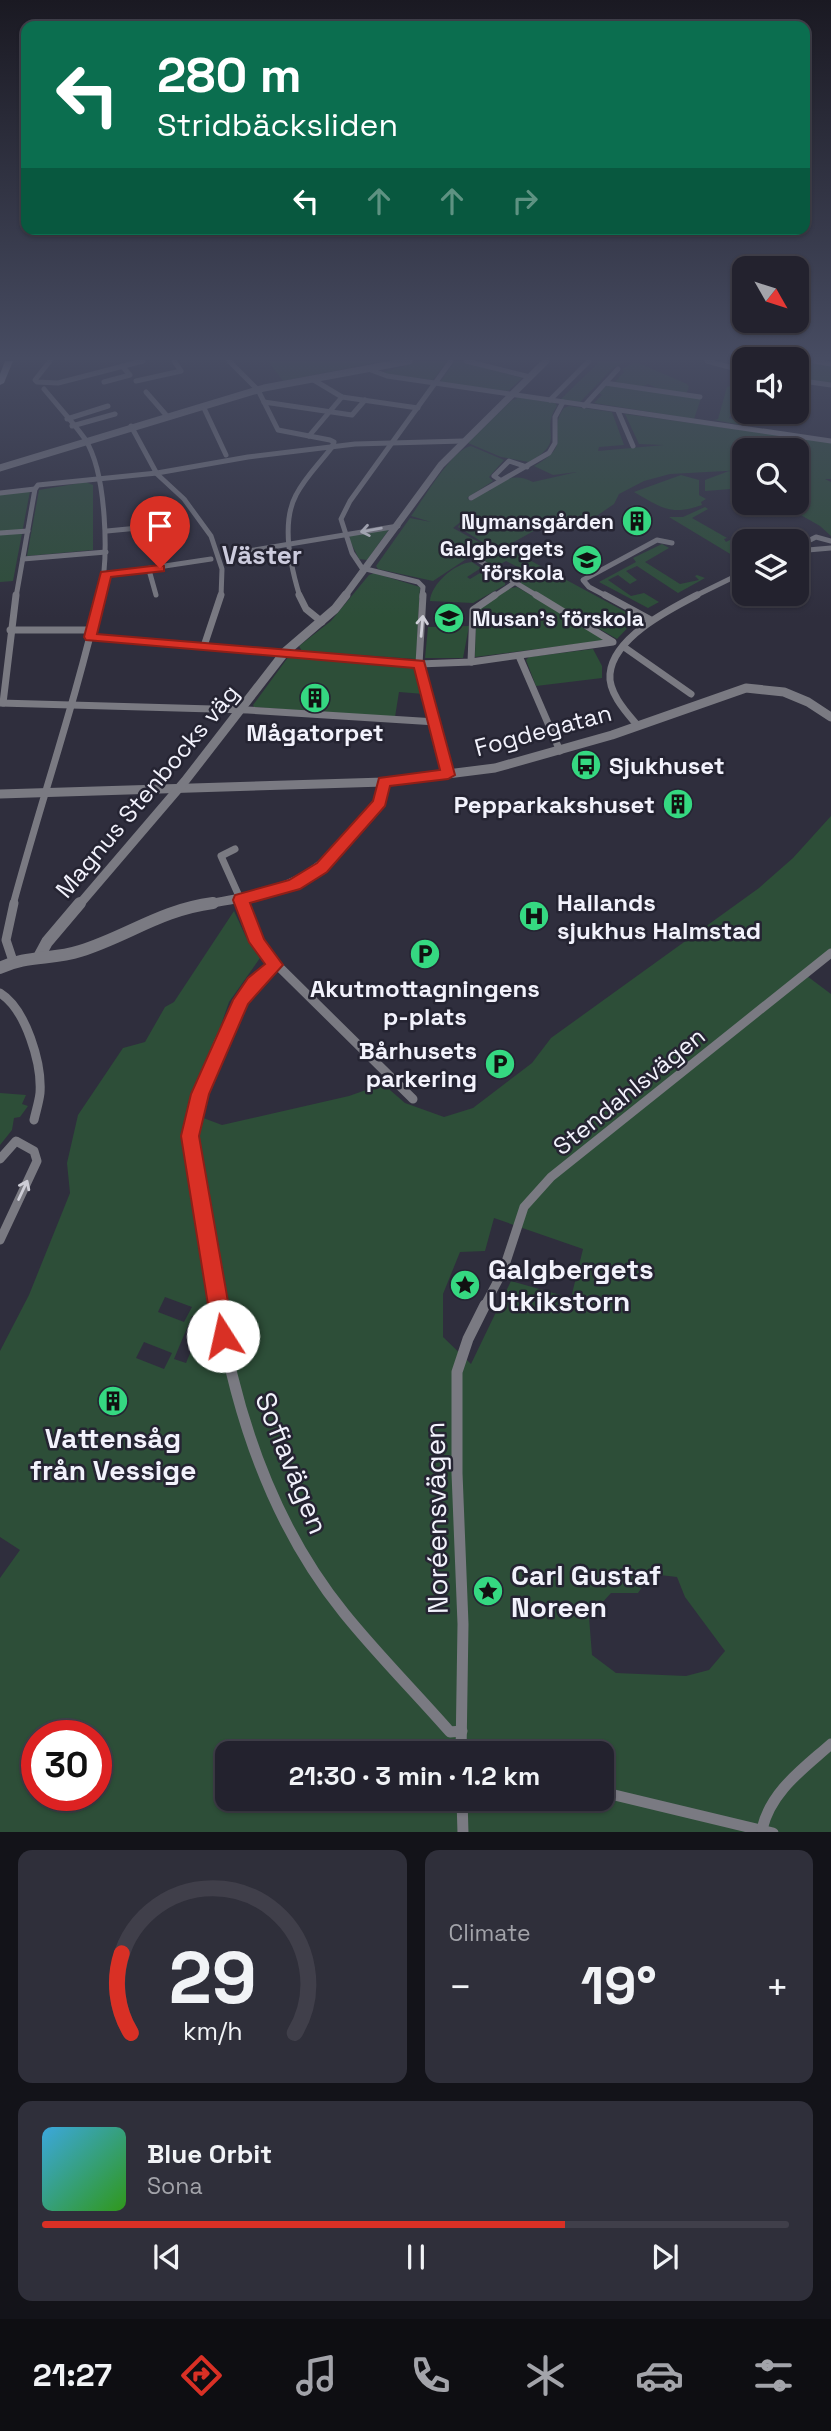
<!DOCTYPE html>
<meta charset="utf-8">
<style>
:root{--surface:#23222e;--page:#2f2f3a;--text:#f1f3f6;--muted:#a3a4aa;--line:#403f4a;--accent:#d93025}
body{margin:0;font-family:"Space Grotesk",sans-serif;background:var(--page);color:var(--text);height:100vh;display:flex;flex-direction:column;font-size:26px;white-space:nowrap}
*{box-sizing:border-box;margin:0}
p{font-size:23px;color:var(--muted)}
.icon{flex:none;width:38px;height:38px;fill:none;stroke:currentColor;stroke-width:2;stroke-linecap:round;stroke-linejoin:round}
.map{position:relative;height:1832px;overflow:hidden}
.panel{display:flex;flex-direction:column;gap:18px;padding:18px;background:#131319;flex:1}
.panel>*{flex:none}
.hud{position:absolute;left:21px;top:21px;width:789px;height:214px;border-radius:14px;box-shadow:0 2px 5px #0004,0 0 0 2px var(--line);background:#0b6e4f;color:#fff;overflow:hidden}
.needle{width:46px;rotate:129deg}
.controls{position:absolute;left:732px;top:256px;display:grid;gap:14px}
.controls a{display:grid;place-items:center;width:77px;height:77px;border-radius:14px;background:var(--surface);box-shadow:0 2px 5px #0004,0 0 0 2px var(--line);font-size:35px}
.speed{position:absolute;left:21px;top:1720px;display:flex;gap:14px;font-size:35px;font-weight:700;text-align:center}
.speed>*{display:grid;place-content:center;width:91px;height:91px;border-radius:50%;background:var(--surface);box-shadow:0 2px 5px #0004,0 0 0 2px var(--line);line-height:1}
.speed .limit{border:10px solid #d22;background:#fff;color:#111}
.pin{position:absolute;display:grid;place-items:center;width:60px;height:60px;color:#fff;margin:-72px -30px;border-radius:50% 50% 50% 0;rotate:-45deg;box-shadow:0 0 7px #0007}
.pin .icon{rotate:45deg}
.me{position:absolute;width:77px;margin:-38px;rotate:350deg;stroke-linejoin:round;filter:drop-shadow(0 0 5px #0008)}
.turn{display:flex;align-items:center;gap:24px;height:147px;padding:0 21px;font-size:32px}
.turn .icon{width:91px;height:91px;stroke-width:2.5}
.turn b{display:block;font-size:49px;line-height:60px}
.lanes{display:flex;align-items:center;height:66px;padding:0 21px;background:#0003;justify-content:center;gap:35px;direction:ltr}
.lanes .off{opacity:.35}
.big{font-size:52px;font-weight:700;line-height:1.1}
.panel .card{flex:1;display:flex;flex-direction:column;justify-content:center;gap:10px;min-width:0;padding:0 24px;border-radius:14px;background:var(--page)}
.panel .dial{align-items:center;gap:0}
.dial svg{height:182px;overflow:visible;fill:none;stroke:var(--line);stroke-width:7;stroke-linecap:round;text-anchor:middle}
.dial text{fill:var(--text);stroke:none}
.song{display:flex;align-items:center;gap:21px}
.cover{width:84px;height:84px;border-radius:10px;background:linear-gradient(135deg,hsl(200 70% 55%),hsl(110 70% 35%))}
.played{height:7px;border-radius:4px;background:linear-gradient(90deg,var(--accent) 70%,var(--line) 70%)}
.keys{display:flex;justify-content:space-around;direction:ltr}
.heat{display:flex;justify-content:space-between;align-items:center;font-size:38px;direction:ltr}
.panel .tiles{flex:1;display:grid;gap:18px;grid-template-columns:1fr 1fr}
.card:last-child{grid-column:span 2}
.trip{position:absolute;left:215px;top:1741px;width:399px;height:70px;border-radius:14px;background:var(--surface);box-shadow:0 2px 5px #0004,0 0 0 2px var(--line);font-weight:700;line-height:70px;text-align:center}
.menu{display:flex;height:112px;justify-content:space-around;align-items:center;background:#0e0e12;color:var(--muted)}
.menu .icon{width:49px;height:49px}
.menu .active{color:var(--accent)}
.menu b{font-size:32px;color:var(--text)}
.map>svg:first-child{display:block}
.green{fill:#2d4e38;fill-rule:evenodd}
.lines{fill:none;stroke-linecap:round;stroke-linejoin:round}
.minor-far3{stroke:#7a7a82;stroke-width:5}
.minor-far2{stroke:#7a7a82;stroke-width:7}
.minor-far1{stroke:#7a7a82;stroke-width:9}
.minor{stroke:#7a7a82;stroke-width:11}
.tertiary-far2{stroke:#7a7a82;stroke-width:7}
.tertiary-far1{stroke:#7a7a82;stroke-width:9}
.tertiary{stroke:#7a7a82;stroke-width:12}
.secondary{fill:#a4a4b0;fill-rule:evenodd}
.oneway{stroke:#ceced7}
.route{fill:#d93025;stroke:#8d1f18;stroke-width:2}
.labels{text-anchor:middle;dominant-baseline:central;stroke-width:5;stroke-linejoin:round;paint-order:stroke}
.far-poi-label{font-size:21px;font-weight:bold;fill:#f2f2fc;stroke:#252432;text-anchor:end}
.street-label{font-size:24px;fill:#f2f2fc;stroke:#252432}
.poi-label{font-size:24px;font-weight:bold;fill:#f2f2fc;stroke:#252432}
.far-district-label{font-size:26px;font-weight:bold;fill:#cccbdd;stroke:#252432}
.near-poi-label{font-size:28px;font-weight:bold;fill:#f2f2fc;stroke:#252432;text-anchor:start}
.near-street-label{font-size:28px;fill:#f2f2fc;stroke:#252432}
</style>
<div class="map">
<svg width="831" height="1833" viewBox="0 0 831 1833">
<rect width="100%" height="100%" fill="#2f2e3d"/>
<!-- green -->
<g class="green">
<path d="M268 361H384L283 381Z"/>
<path d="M421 361H447L433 380 381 373Z"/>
<path d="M455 361H461L522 378 508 391 443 383 441 381Z"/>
<path d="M600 361H626L613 368 580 402 561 399Z"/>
<path d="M796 361 831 365V383L796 379Z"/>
<path d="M636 362 687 384 689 387 686 394 663 391 648 384 642 387 614 383 624 372 622 369Z"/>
<path d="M608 385 701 398 694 419 594 403 602 395 598 393Z"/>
<path d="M732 385 744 387V400L738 401 729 418 741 422V425L714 420 718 419 727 387Z"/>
<path d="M515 397 555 403 557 406C539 433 568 440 529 462L501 457 468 443 512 400 517 399Z"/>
<path d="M569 406 612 412 624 445 599 447 598 451 664 445 639 444 625 414 831 442V479H825L831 482V536L820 526 778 502H796V450H744V470L670 474 644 481 619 494 614 504 582 526 560 522 566 513 505 547 637 618 617 639 521 584V581L534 573 530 570 527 572 506 561 495 567 503 574 483 561 497 553 505 556 458 527 463 520 453 528 486 546 433 581 378 569 376 566 410 518 431 522 411 516C423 500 452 449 471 446L504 460 489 477 493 481 467 498 471 501 485 489 489 491 491 490 488 488C506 479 515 473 533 482L577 472 553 475 534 466C576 443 545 434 564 408Z"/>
<path d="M729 471 744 475V488L705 491V480Z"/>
<path d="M681 475 699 480V495L706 499 701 502 702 505C671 516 662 508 634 492Z"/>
<path d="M86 482 93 485V550L27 556 39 490Z"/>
<path d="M30 491 13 581 0 582V495Z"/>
<path d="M705 507 708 509 692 518 727 538 724 539 726 542 734 538 732 555 669 517H683Z"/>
<path d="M390 528 367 560 359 559 350 541V536Z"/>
<path d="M662 544 669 548 645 562 680 584 699 580 695 576 697 575 705 578 678 593 637 566 626 571 637 580 630 584 618 575 608 580 631 596 644 593 659 602 648 608 599 582 636 562 633 558Z"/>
<path d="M472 562 481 568 467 577 470 579 485 570 505 581V585L473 603 430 601C431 584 455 563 472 562Z"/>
<path d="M374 573 420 587 416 659 302 651 299 646 331 621 369 575Z"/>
<path d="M517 587 607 639 608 640 475 657 476 608 511 588Z"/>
<path d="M469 626 463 658H425L428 627Z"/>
<path d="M593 649 602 666V678L536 686 526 660 529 657Z"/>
<path d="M289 656 410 666 415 669 424 694 399 692 395 717 254 707 253 705Z"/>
<path d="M831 816V956L807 976 831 994V1832H0V1578L20 1550 0 1537V1351L29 1295 70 1193 67 1163 78 1115 123 1048 145 1042 165 1007 174 1002 234 911 246 937 260 958 229 1002 190 1113 222 1125 349 1096 383 1084 405 1103 444 1117 473 1108 532 1063 551 1038 759 888 793 858ZM494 1218 583 1249 571 1298 511 1281 471 1364 443 1337V1294L460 1252 485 1251ZM165 1297 192 1307 184 1322 158 1312ZM192 1316 204 1320 186 1363 174 1359ZM144 1342 172 1353 164 1369 136 1358ZM651 1574 677 1577 685 1597 725 1651 709 1670 686 1676 616 1673 592 1655 589 1617 611 1593H638ZM37 1736H96V1796H37ZM228 1754H602V1799H228Z"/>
<path d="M0 1093 26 1095 22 1104 28 1106 20 1117 14 1118 12 1130 0 1145Z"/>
</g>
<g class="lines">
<!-- minor-far3 -->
<g class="minor-far3">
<path d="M50 361 35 380 37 382 58 383 143 361"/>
<path d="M229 361 258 390 278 430 330 440 334 442 332 447"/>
<path d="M466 361 530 377"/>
<path d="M707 361 744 371"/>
<path d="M814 361 831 364"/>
<path d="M371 370 387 376 831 441"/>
<path d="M312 379 342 397 418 408"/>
<path d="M796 380 831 385"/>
<path d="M136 381 181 371 174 361"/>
<path d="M104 382 130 375 122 366"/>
<path d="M605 383 700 397"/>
<path d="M44 389C57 405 73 422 85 439 107 474 109 558 100 597"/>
<path d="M146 392 167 416"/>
<path d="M550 400 589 361"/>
<path d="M264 402 352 415 365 400"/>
<path d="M203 406 226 455"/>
<path d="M584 406 618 369"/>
<path d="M618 411 633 446"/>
<path d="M67 419 108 406"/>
<path d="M72 426 115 414"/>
<path d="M131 426 157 474 184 499 211 536 222 569 221 597"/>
<path d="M309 436 342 397"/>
<path d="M500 480 494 476 509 461 527 467"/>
<path d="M0 493 35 489"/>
<path d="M471 498 549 453 555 443V417L563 402"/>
<path d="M107 531 159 526"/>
<path d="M0 533 28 531"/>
<path d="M796 547 816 537 831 541"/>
<path d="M796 551 831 548"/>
<path d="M242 552 398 526"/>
<path d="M475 558 539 597"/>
<path d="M23 559 106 552"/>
<path d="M149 570 156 595"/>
<path d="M105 575 211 559"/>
<path d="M16 597 35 489 38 485 157 473 248 457 355 444 463 441"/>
<path d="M300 597C291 568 281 523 296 495 305 477 320 463 332 447"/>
<path d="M422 597 423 587 418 582 362 568 352 553 341 519 350 501 451 361"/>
<path d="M493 597 514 583"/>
<path d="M608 597 589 587 583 580 657 540 672 543"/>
<path d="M693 597 744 572"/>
</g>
<!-- minor-far2 -->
<g class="minor-far2">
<path d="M299 595 306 609 322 622"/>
<path d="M423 595 419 664 448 775"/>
<path d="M605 595 651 620"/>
<path d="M10 630H92"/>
<path d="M90 637 419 664 471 662 613 642 536 595"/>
<path d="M204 646 221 595"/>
<path d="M624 647 691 694"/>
<path d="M519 656 560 751"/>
<path d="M471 662 473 610 495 595"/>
<path d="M0 703 248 710 436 722"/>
<path d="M3 703 16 595"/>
<path d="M638 726C627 713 608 693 610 674 613 638 668 610 697 595"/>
<path d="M235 849 221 856 243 905"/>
<path d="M13 905C41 801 76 700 100 595"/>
</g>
<!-- minor-far1 -->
<g class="minor-far1">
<path d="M242 903 263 951 413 1099"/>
<path d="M13 961 6 940 14 903"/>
<path d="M0 993C26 1009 42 1064 40 1093 39 1102 36 1111 34 1120"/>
<path d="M0 1159 16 1141 34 1151 37 1161 0 1240"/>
<path d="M218 1307 190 1136C198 1081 229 999 275 965"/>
<path d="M484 1307 503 1271 524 1207 551 1177 831 953"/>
</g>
<!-- minor -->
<g class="minor">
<path d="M218 1305C236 1416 272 1524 344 1613 377 1654 415 1692 450 1732L462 1731"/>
<path d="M461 1754 463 1624 457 1473V1372L468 1339 485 1305"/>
<path d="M602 1792 773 1833"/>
<path d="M462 1799 463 1833"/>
<path d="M762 1829C771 1791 803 1769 831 1744"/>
</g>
<!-- tertiary-far2 -->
<g class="tertiary-far2">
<path d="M0 468 264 388 409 361"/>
<path d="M344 597 441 465 546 361"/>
</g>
<!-- tertiary-far1 -->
<g class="tertiary-far1">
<path d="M0 794 384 782 495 768 612 735 746 688 784 692 808 702 831 717"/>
<path d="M79 905 185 781 285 652 335 609 346 595"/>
<path d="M201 905C275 893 307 887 358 828 371 813 382 802 384 782"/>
</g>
<!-- tertiary -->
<g class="tertiary">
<path d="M40 955 47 942 80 903"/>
<path d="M0 968C26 955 53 960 80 951 128 936 160 910 213 903"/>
</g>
<!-- secondary -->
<path class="secondary" d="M5 361H13L4 383 0 385V374Z"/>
</g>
<!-- one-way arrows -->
<defs><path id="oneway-shaft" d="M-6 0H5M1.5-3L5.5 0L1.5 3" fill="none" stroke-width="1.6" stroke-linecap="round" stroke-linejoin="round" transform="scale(1.75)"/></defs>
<g class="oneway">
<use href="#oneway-shaft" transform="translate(371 530) rotate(170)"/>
<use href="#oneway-shaft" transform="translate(422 626) rotate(-85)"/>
<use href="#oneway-shaft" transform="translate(23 1190) rotate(-65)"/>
</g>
<!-- sky -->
<linearGradient id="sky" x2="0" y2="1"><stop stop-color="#1a1922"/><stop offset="0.58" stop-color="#474c62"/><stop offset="1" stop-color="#474c62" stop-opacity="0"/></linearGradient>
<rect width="831" height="618" fill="url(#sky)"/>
<!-- route -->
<path class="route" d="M160 565 164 566V571L111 577 97 634 424 661 455 775 448 779 390 786 385 806 327 872 300 889 250 903 264 939 283 965 248 1004 209 1094 199 1136 234 1336 231 1344 223 1347 216 1344 213 1336 181 1136 191 1094 233 1000 248 978 265 964 249 942 233 900 235 895 289 880 317 863 373 801 379 778 440 770 414 668 86 640 84 637 101 572Z"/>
<!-- icons -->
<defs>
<g id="building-disc" transform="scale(1.575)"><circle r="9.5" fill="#35d881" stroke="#252432"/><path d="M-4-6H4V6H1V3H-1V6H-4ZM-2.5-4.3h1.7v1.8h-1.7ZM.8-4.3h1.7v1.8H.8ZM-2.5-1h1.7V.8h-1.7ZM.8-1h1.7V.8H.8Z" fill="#111"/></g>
<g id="school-disc" transform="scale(1.575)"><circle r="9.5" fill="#35d881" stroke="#252432"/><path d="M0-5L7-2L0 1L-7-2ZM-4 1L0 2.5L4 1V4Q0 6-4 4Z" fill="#111"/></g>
<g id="bus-disc" transform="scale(1.575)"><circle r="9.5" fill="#35d881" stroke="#252432"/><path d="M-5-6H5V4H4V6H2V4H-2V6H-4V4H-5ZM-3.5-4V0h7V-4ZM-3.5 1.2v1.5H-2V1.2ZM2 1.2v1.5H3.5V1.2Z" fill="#111"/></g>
<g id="hospital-disc" transform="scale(1.575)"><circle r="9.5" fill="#35d881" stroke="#252432"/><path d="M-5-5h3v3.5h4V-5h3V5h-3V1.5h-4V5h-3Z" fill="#111"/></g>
<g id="parking-disc" transform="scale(1.575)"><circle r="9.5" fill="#35d881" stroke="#252432"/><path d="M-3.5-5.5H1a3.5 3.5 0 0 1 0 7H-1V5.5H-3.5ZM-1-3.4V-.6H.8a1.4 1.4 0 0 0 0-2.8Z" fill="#111"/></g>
<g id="sight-disc" transform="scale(1.575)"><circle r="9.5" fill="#35d881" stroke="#252432"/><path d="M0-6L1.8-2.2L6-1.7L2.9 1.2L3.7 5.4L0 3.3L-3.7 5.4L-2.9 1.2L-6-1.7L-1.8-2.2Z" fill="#111"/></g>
</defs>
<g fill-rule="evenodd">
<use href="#building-disc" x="637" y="521"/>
<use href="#school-disc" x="587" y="560"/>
<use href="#school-disc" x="449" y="618"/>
<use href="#building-disc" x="315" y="698"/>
<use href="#bus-disc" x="586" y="765"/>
<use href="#building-disc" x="678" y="804"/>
<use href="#hospital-disc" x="534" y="916"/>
<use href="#parking-disc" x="425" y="954"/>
<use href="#parking-disc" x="500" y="1064"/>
<use href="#sight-disc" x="465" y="1285"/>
<use href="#building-disc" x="113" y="1401"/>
<use href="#sight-disc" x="488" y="1591"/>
</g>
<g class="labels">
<!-- far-poi labels -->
<g class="far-poi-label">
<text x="614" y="521">Nymansgården</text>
<text x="564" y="548">Galgbergets<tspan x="564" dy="24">förskola</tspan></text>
<text x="472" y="618" text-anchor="start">Musan's förskola</text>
</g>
<!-- street labels -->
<g class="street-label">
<text transform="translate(543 730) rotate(-15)">Fogdegatan</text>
<text transform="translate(147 791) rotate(-50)">Magnus Stenbocks väg</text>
<text transform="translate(629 1091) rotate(-39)">Stendahlsvägen</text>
</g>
<!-- poi labels -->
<g class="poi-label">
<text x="315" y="732">Mågatorpet</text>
<text x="609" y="765" text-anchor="start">Sjukhuset</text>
<text x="655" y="804" text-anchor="end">Pepparkakshuset</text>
<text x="557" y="902" text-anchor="start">Hallands<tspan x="557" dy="28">sjukhus Halmstad</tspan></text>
<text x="425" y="988">Akutmottagningens<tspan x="425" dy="28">p-plats</tspan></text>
<text x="477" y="1050" text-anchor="end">Bårhusets<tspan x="477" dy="28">parkering</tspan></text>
</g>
<!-- far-district labels -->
<g class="far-district-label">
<text x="262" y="555">Väster</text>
</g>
<!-- near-poi labels -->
<g class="near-poi-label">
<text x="488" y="1269">Galgbergets<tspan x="488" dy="32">Utkikstorn</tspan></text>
<text x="113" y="1438" text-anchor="middle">Vattensåg<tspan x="113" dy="32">från Vessige</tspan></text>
<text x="511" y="1575">Carl Gustaf<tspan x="511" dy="32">Noreen</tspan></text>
</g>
<!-- near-street labels -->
<g class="near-street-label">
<text transform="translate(292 1463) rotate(68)">Sofiavägen</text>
<text transform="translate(436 1518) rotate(-91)">Noréensvägen</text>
</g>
</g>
</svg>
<div class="controls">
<a><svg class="needle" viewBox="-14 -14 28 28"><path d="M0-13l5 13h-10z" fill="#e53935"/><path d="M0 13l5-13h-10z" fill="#a3a4aa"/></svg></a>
<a><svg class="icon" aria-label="sound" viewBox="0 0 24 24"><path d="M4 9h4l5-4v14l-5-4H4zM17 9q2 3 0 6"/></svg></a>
<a><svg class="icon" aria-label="search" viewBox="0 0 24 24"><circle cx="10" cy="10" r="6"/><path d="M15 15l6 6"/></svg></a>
<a><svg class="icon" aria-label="layers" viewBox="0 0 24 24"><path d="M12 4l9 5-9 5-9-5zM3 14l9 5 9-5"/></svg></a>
</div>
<div class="speed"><div class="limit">30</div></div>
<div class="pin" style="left:160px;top:568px;background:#d93025"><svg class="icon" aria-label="arrive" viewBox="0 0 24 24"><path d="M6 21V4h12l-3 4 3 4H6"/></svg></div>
<svg class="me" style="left:223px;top:1336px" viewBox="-20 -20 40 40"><circle r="19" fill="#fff"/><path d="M0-13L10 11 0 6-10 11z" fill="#d93025"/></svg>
<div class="trip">21:30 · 3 min · 1.2 km</div>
<div class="hud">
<div class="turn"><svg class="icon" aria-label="left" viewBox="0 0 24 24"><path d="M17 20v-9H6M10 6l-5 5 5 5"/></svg><div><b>280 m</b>Stridbäcksliden</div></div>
<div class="lanes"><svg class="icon" aria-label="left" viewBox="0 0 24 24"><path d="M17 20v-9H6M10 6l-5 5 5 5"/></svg><svg class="icon off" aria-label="ahead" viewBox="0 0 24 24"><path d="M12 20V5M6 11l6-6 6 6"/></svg><svg class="icon off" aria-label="ahead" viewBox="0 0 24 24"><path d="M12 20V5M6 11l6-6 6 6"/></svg><svg class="icon off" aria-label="right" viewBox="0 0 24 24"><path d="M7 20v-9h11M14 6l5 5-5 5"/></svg></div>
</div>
</div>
<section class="panel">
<div class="tiles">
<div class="card dial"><svg viewBox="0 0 100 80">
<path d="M14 69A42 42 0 1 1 86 69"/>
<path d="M14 69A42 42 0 0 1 10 34" stroke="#d93025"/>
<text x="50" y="56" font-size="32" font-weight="700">29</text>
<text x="50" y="72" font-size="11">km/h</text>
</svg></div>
<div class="card"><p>Climate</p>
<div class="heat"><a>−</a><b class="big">19°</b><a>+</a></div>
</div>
<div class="card">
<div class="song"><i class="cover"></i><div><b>Blue Orbit</b><p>Sona</p></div></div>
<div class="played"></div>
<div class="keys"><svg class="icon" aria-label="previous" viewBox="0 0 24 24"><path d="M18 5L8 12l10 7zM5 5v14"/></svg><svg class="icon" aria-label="pause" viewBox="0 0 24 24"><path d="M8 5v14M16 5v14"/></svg><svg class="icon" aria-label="next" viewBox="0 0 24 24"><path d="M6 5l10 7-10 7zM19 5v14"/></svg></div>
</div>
</div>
</section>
<nav class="menu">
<b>21:27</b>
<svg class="icon active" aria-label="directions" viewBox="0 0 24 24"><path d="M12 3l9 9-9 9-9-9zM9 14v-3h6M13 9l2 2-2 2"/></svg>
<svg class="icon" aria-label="music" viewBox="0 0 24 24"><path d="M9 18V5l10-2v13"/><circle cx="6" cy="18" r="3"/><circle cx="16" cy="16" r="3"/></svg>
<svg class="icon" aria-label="phone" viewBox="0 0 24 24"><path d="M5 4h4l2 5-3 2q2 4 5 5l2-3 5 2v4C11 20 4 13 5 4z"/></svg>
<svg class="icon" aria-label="climate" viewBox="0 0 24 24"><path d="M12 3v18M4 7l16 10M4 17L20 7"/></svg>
<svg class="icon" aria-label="car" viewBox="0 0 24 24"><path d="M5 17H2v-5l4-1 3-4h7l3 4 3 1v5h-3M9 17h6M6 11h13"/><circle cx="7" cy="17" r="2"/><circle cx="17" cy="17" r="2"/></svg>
<svg class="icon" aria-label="filters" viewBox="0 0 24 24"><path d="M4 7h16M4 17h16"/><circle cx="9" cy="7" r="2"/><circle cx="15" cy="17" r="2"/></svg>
</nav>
